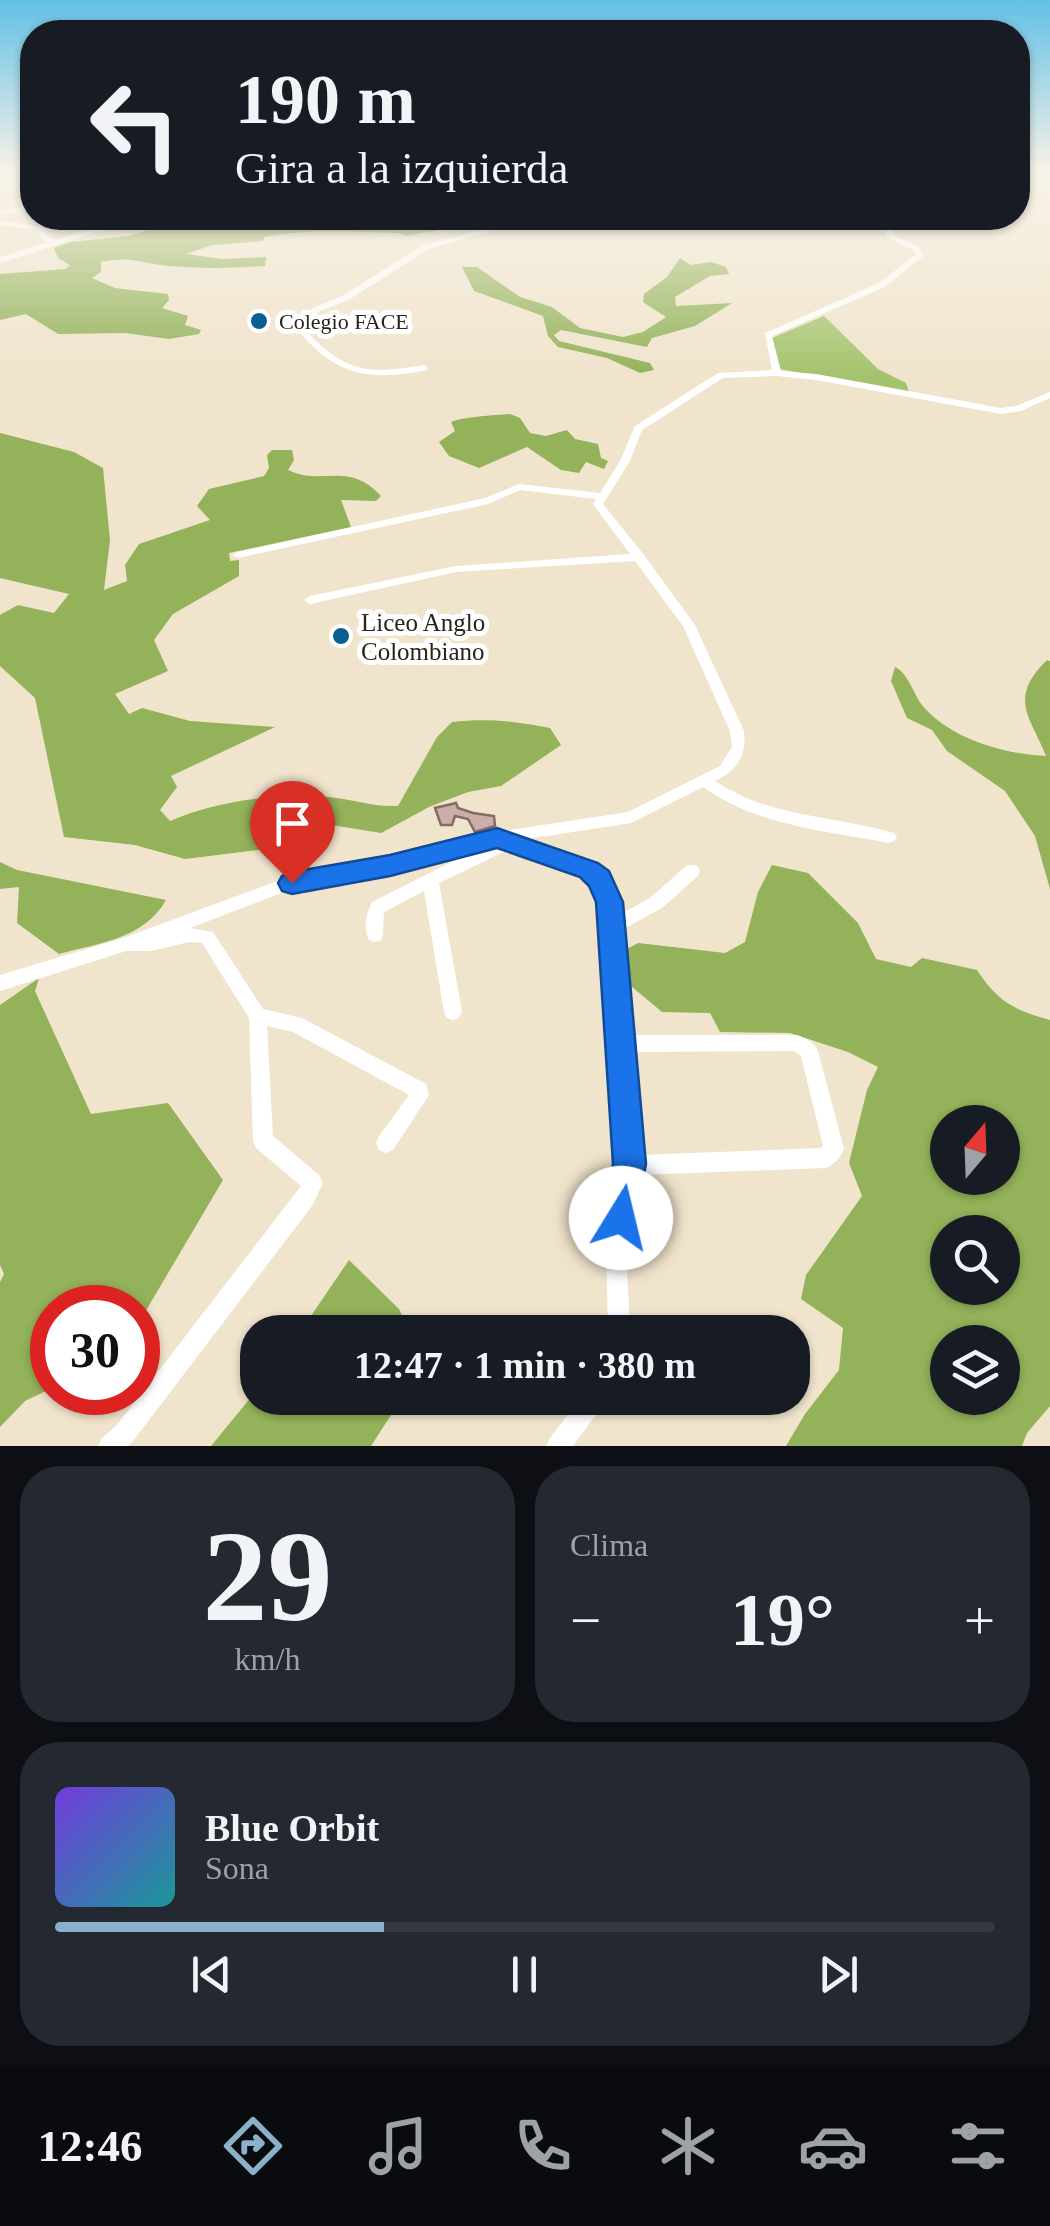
<!DOCTYPE html>
<html lang="es">
<meta charset="utf-8">
<style>
:root{--surface:#171b24;--page:#242831;--text:#f1f3f6;--muted:#9ea1a6;--line:#363941;--accent:#89b1c9}
body{margin:0;font-family:"Times New Roman",serif;background:var(--page);color:var(--text);height:100vh;display:flex;flex-direction:column;font-size:38px;white-space:nowrap}
*{box-sizing:border-box;margin:0}
p{font-size:32px;color:var(--muted)}
.icon{flex:none;width:55px;height:55px;fill:none;stroke:currentColor;stroke-width:2;stroke-linecap:round;stroke-linejoin:round}
.map{position:relative;height:1446px;overflow:hidden}
.side{display:flex;flex-direction:column;gap:20px;padding:20px;background:#0d0f14;flex:1}
.side>*{flex:none}
.banner{position:absolute;left:20px;top:20px;width:1010px;height:210px;border-radius:40px;box-shadow:0 2px 8px #0004;background:#171b24;color:var(--text);overflow:hidden}
.needle{width:65px;rotate:19deg}
.controls{position:absolute;left:930px;top:1105px;display:grid;gap:20px}
.controls a{display:grid;place-items:center;width:90px;height:90px;border-radius:50%;background:var(--surface);box-shadow:0 2px 8px #0004;font-size:50px}
.speed{position:absolute;left:30px;top:1285px;display:flex;gap:20px;font-size:50px;font-weight:700;text-align:center}
.speed>*{display:grid;place-content:center;width:130px;height:130px;border-radius:50%;background:var(--surface);box-shadow:0 2px 8px #0004;line-height:1}
.speed .limit{border:15px solid #d22;background:#fff;color:#111}
.pin{position:absolute;display:grid;place-items:center;width:85px;height:85px;color:#fff;margin:-102px -42px;border-radius:50% 50% 50% 0;rotate:-45deg;box-shadow:0 0 10px #0007}
.pin .icon{rotate:45deg}
.me{position:absolute;width:110px;margin:-55px;rotate:9deg;stroke-linejoin:round;filter:drop-shadow(0 0 8px #0008)}
.turn{display:flex;align-items:center;gap:35px;height:210px;padding:0 50px;font-size:45px}
.turn .icon{width:130px;height:130px;stroke-width:2.5}
.turn b{display:block;font-size:70px;line-height:85px}
.big{font-size:75px;font-weight:600;line-height:1.1}
.side .tile{flex:1;display:flex;flex-direction:column;justify-content:center;gap:15px;min-width:0;padding:0 35px;border-radius:40px;background:var(--page)}
.side .dial{align-items:center;gap:0}
.dial b{font-size:130px;line-height:1}
.song{display:flex;align-items:center;gap:30px}
.cover{width:120px;height:120px;border-radius:15px;background:linear-gradient(135deg,hsl(260 70% 55%),hsl(180 70% 35%))}
.played{height:10px;border-radius:5px;background:linear-gradient(90deg,var(--accent) 35%,var(--line) 35%)}
.keys{display:flex;justify-content:space-around;direction:ltr}
.heat{display:flex;justify-content:space-between;align-items:center;font-size:55px;direction:ltr}
.side .tiles{flex:1;display:grid;gap:20px;grid-template-columns:1fr 1fr}
.tile:last-child{grid-column:span 2}
.trip{position:absolute;left:240px;top:1315px;width:570px;height:100px;border-radius:40px;background:var(--surface);box-shadow:0 2px 8px #0004;font-weight:600;line-height:100px;text-align:center}
.menu{display:flex;height:160px;justify-content:space-around;align-items:center;background:#090b0e;color:var(--muted)}
.menu .icon{width:70px;height:70px}
.menu .current{color:var(--accent)}
.menu b{font-size:45px;color:var(--text)}
.map>svg:first-child{display:block}
.green{fill:#a4c36d}
.forest{fill:#93b259;fill-rule:evenodd}
.building{fill:#ccaea9;stroke:#856a65;stroke-width:2.5}
.lines{fill:none;stroke-linecap:round;stroke-linejoin:round}
.minor{fill:#fff;fill-rule:evenodd}
.highway{fill:#fff;fill-rule:evenodd}
.route{fill:#1a73e8;stroke:#114b97;stroke-width:2.5}
.poi-dot{fill:#096091;stroke:#fff;stroke-width:4}
.labels{text-anchor:middle;dominant-baseline:central;stroke-width:10;stroke-linejoin:round;paint-order:stroke}
.far-poi-label{font-size:22px;fill:#28241b;stroke:#fff;text-anchor:start}
.poi-label{font-size:25px;fill:#28241b;stroke:#fff;text-anchor:start}
</style>
<div class="map">
<svg width="1050" height="1446" viewBox="0 0 1050 1446">
<rect width="100%" height="100%" fill="#f0e4cc"/>
<!-- green -->
<path class="green" d="M824 316 878 369 906 383 909 392 779 369 772 338Z"/>
<!-- forest -->
<g class="forest">
<path d="M168 218H397L398 223 412 226 448 223 444 229 406 236 398 233C354 232 310 228 264 237L263 241 212 245 186 254 222 259 266 257 265 266C233 268 203 269 170 266 145 264 128 255 101 262V272L92 278 115 288 168 294 169 300 162 308 188 316 185 325 201 330 199 334 169 339 125 333 58 334 26 314 0 320V274L66 269 70 265 58 258 54 248 70 242 129 236 169 223Z"/>
<path d="M680 258 691 265 711 262 726 267 729 274 710 276 675 297 676 306 732 303 695 326 652 338 647 347 561 330 554 335 559 341 650 363 654 370 640 373 607 358 558 347 548 336 543 316 474 291 462 267H477L520 297 552 307 580 328 623 337 643 332 666 317 643 302 644 294 667 277Z"/>
<path d="M510 414 520 418 530 433 546 436 567 430 575 439 598 444 601 458 608 461 604 469 586 462 579 473 561 470 527 447 479 468 449 456 439 442 455 431 451 422C462 417 495 415 510 414Z"/>
<path d="M0 433 74 452 103 468 110 540 104 590 127 581 125 565 139 544 210 520 197 506 209 489 264 476 269 468 267 455 272 450H292L294 460 288 470C324 487 347 460 381 496L376 501 341 500 351 527 229 553 230 561 239 560V576L173 614 154 640 168 671 115 694 129 714 142 708 190 721 275 727 171 776 177 787 160 810 170 821C220 800 283 792 337 798 360 801 373 807 398 806L437 737 452 722C486 718 516 721 550 728L561 745 501 786 468 792 429 807 381 833 319 823 267 849 185 859 135 845 64 837 35 698 0 666V615L18 605 54 613 69 594 0 578Z"/>
<path d="M1047 660 1050 661V889L1035 836 1005 791 947 751 932 730 907 718 891 681 895 667C908 673 913 693 922 705 950 739 1004 754 1046 756 1031 717 1007 699 1047 660Z"/>
<path d="M0 862 17 870 166 900C144 939 99 943 59 954L17 923 19 887 0 889Z"/>
<path d="M772 865 808 873 858 923 876 959 911 967 922 958 977 970C998 1002 1014 1010 1050 1020V1406L1027 1433 1022 1446H786L805 1414 839 1370 843 1328 801 1299 806 1275 862 1196 849 1163 867 1090 878 1067 848 1052 790 1033 720 1032 710 1013 662 1012 625 981 616 955 638 943 725 953 745 942 758 892ZM948 1122H1002V1178H948ZM948 1232H1002V1288H948ZM948 1342H1002V1398H948Z"/>
<path d="M39 978 35 991 91 1114 168 1103 223 1180 138 1324V1308H52V1388L25 1401 0 1427V1282L4 1274 0 1265V1005Z"/>
<path d="M349 1260 399 1309 410 1332H300Z"/>
<path d="M257 1390 258 1398H402L371 1446H211Z"/>
</g>
<!-- building -->
<path class="building" d="M456 803 458 808 473 813 494 816 495 826 475 832 468 819 455 816 452 825H441L435 808Z"/>
<g class="lines">
<!-- minor -->
<g class="minor">
<path d="M32 205V209L0 215V211Z"/>
<path d="M492 218H498L500 222 493 230 429 249 350 299 318 312 307 332C348 374 369 374 424 365L428 368 427 370C371 381 338 377 299 332L312 308 344 295 423 245 489 228 493 222Z"/>
<path d="M880 218H886L894 235 919 247 923 256 885 287 772 336 781 371 816 374 1001 408 1016 406 1050 392V398L1021 411 1001 414 816 380 777 376 723 378 642 430 630 461 603 504 644 555 695 625 744 731C747 755 737 771 715 781 770 818 833 815 894 833L897 837 894 841 889 843C825 831 758 826 703 787L631 823 521 840C567 856 614 857 619 915L650 898 686 866 692 865 698 866 700 871 698 876 662 908 620 931 629 1035H797C806 1038 814 1042 818 1051L844 1149C840 1158 835 1164 826 1168L638 1175 626 1245 630 1332H608L606 1245 620 1165 602 902 594 883 583 875 510 849 439 883 462 1012 459 1018 453 1020 447 1018 444 1012 424 891 384 912 383 935 381 940 375 942 369 940C363 927 366 914 372 902L477 849 390 871 292 889 190 928 213 932 263 1009 302 1018 426 1084 429 1095 393 1150 386 1153 379 1150 376 1143 379 1136 409 1095 293 1032 267 1026 273 1136 320 1176 323 1183 312 1206 133 1441 128 1446H98L102 1438 117 1425 301 1186 256 1148 253 1141 249 1018 202 943 189 942 151 951H126L0 991V975L123 938 291 876 390 859 497 832 628 812 720 766 732 747 730 731 683 626 635 561 456 572 310 604 304 600 310 596 456 566 630 554 593 504 596 499 520 490 488 504 238 558 232 555 238 552 485 498 519 484 600 493 620 461 635 426 718 373 772 370 765 333 879 283 915 255 913 250 888 238ZM794 1051 801 1056 823 1146 821 1148 639 1155 631 1052Z"/>
<path d="M0 221 43 227 48 237 55 241 51 243 42 240 38 230 0 225Z"/>
<path d="M580 1398H605L602 1406 573 1446H546L550 1438Z"/>
</g>
<!-- highway -->
<path class="highway" d="M127 218H141L0 263V257Z"/>
</g>
<!-- sky -->
<linearGradient id="sky" x2="0" y2="1"><stop stop-color="#63c0e6"/><stop offset="0.46" stop-color="#f8f3e8"/><stop offset="1" stop-color="#f8f3e8" stop-opacity="0"/></linearGradient>
<rect width="1050" height="376" fill="url(#sky)"/>
<!-- route -->
<path class="route" d="M497 828 598 863 609 871 623 902 646 1164 633 1230 621 1235 609 1230 604 1218 613 1164 596 902 589 886 580 877 497 848 390 876 292 894 282 891 278 883 282 876 292 872 390 855Z"/>
<!-- markers -->
<g class="poi-dot">
<circle cx="259" cy="321" r="10"/>
<circle cx="341" cy="636" r="10"/>
</g>
<g class="labels">
<!-- far-poi labels -->
<g class="far-poi-label">
<text x="279" y="321">Colegio FACE</text>
</g>
<!-- poi labels -->
<g class="poi-label">
<text x="361" y="622">Liceo Anglo<tspan x="361" dy="29">Colombiano</tspan></text>
</g>
</g>
</svg>
<div class="controls">
<a><svg class="needle" viewBox="-14 -14 28 28"><path d="M0-13l5 13h-10z" fill="#e53935"/><path d="M0 13l5-13h-10z" fill="#9ea1a6"/></svg></a>
<a><svg class="icon" aria-label="search" viewBox="0 0 24 24"><circle cx="10" cy="10" r="6"/><path d="M15 15l6 6"/></svg></a>
<a><svg class="icon" aria-label="layers" viewBox="0 0 24 24"><path d="M12 4l9 5-9 5-9-5zM3 14l9 5 9-5"/></svg></a>
</div>
<div class="speed"><div class="limit">30</div></div>
<div class="pin" style="left:292px;top:883px;background:#d93025"><svg class="icon" aria-label="arrive" viewBox="0 0 24 24"><path d="M6 21V4h12l-3 4 3 4H6"/></svg></div>
<svg class="me" style="left:621px;top:1218px" viewBox="-20 -20 40 40"><circle r="19" fill="#fff"/><path d="M0-13L10 11 0 6-10 11z" fill="#1a73e8"/></svg>
<div class="trip">12:47 · 1 min · 380 m</div>
<div class="banner">
<div class="turn"><svg class="icon" aria-label="left" viewBox="0 0 24 24"><path d="M17 20v-9H6M10 6l-5 5 5 5"/></svg><div><b>190 m</b>Gira a la izquierda</div></div>
</div>
</div>
<section class="side">
<div class="tiles">
<div class="tile dial"><b>29</b><p>km/h</p></div>
<div class="tile"><p>Clima</p>
<div class="heat"><a>−</a><b class="big">19°</b><a>+</a></div>
</div>
<div class="tile">
<div class="song"><i class="cover"></i><div><b>Blue Orbit</b><p>Sona</p></div></div>
<div class="played"></div>
<div class="keys"><svg class="icon" aria-label="previous" viewBox="0 0 24 24"><path d="M18 5L8 12l10 7zM5 5v14"/></svg><svg class="icon" aria-label="pause" viewBox="0 0 24 24"><path d="M8 5v14M16 5v14"/></svg><svg class="icon" aria-label="next" viewBox="0 0 24 24"><path d="M6 5l10 7-10 7zM19 5v14"/></svg></div>
</div>
</div>
</section>
<nav class="menu">
<b>12:46</b>
<svg class="icon current" aria-label="directions" viewBox="0 0 24 24"><path d="M12 3l9 9-9 9-9-9zM9 14v-3h6M13 9l2 2-2 2"/></svg>
<svg class="icon" aria-label="music" viewBox="0 0 24 24"><path d="M9 18V5l10-2v13"/><circle cx="6" cy="18" r="3"/><circle cx="16" cy="16" r="3"/></svg>
<svg class="icon" aria-label="phone" viewBox="0 0 24 24"><path d="M5 4h4l2 5-3 2q2 4 5 5l2-3 5 2v4C11 20 4 13 5 4z"/></svg>
<svg class="icon" aria-label="climate" viewBox="0 0 24 24"><path d="M12 3v18M4 7l16 10M4 17L20 7"/></svg>
<svg class="icon" aria-label="car" viewBox="0 0 24 24"><path d="M5 17H2v-5l4-1 3-4h7l3 4 3 1v5h-3M9 17h6M6 11h13"/><circle cx="7" cy="17" r="2"/><circle cx="17" cy="17" r="2"/></svg>
<svg class="icon" aria-label="filters" viewBox="0 0 24 24"><path d="M4 7h16M4 17h16"/><circle cx="9" cy="7" r="2"/><circle cx="15" cy="17" r="2"/></svg>
</nav>
